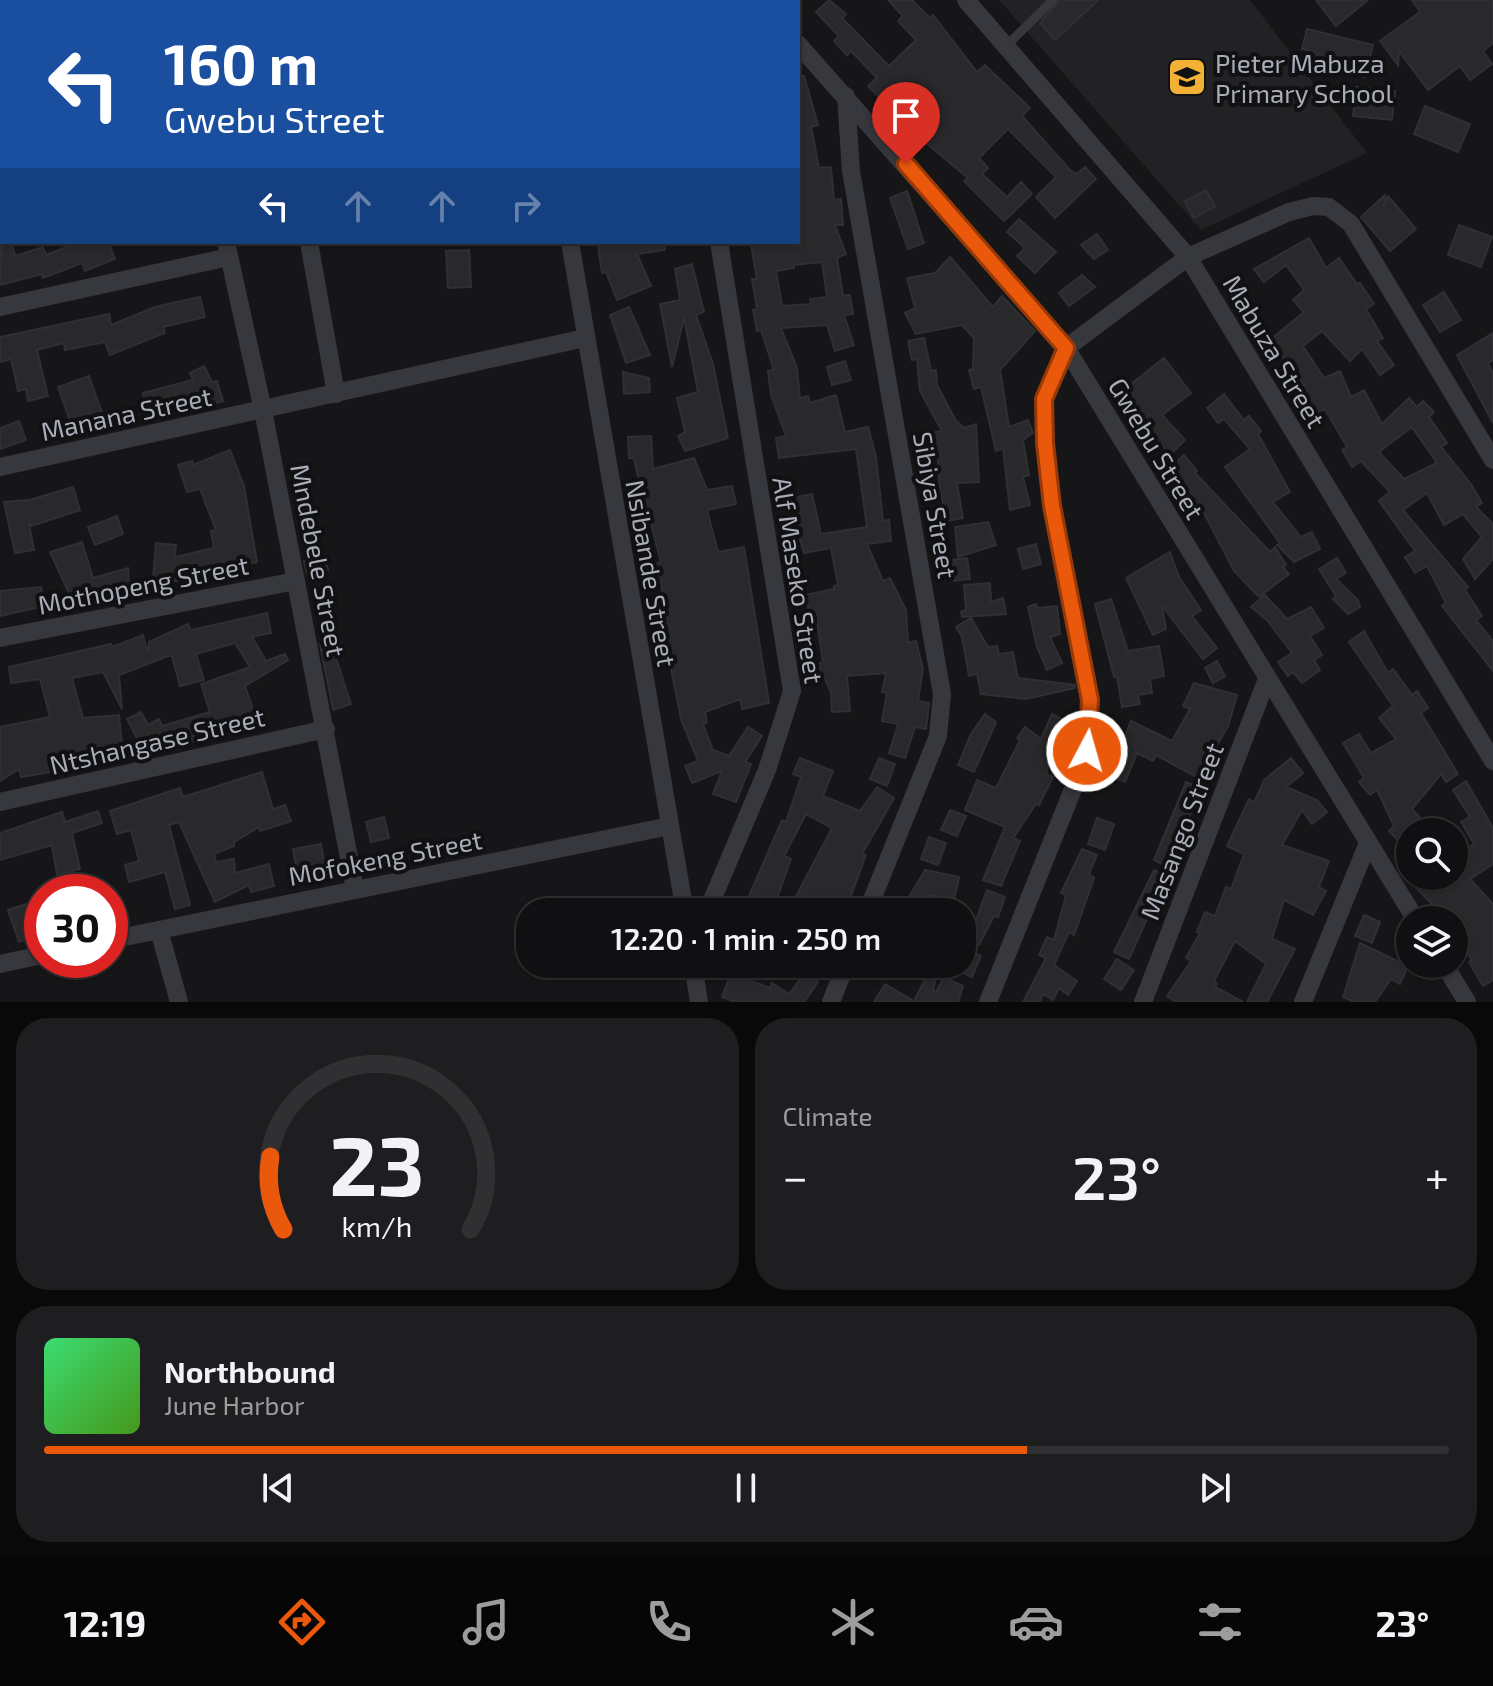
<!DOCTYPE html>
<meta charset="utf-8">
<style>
:root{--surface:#101012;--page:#1e1e20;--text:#f1f3f6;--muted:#9c9d9f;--line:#303032;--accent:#ea580c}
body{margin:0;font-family:"Exo 2",sans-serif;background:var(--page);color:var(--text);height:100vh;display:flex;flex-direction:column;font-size:30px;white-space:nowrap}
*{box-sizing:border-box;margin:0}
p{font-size:26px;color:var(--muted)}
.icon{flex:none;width:44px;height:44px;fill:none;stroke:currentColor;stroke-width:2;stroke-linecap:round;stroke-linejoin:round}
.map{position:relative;height:1002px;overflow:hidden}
.panel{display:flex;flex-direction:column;gap:16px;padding:16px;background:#09090a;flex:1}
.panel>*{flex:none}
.top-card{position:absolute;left:0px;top:0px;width:800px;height:244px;box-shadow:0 2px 6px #0004,0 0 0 2px var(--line);background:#1a4fa0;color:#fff;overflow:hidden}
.buttons{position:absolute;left:1396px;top:818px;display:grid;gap:16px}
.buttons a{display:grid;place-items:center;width:72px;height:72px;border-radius:50%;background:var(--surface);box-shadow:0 2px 6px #0004,0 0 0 2px var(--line);font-size:40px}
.speed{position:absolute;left:24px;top:874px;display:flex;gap:16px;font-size:40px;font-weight:700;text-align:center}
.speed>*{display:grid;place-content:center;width:104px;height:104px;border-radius:50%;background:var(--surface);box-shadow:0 2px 6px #0004,0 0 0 2px var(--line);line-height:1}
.speed .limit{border:12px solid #d22;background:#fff;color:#111}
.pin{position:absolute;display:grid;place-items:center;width:68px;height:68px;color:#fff;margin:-82px -34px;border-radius:50% 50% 50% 0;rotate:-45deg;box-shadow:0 0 8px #0007}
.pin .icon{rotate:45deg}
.me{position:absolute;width:88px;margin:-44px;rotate:6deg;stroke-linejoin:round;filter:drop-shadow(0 0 6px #0008)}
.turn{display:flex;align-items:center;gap:28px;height:168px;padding:0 32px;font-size:36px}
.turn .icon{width:104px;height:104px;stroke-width:2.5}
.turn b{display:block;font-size:56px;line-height:68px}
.lanes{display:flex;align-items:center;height:76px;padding:0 32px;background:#0003;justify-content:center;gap:40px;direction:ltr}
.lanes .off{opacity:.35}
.big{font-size:60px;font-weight:600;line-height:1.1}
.panel .card{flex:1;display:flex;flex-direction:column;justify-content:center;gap:12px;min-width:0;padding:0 28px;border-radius:32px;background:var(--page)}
.panel .dial{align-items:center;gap:0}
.dial svg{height:208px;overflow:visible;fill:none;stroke:var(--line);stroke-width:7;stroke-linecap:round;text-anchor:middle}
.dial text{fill:var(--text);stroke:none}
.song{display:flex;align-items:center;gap:24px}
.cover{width:96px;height:96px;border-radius:12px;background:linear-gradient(135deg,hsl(140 70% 55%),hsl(100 70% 35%))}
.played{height:8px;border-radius:4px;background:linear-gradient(90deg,var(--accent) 70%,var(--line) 70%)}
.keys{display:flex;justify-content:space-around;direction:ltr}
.heat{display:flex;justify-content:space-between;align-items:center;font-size:44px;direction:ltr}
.panel .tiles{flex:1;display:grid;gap:16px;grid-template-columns:1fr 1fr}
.card:last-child{grid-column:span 2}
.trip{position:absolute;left:516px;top:898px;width:460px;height:80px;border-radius:32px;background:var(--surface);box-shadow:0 2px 6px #0004,0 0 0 2px var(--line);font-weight:600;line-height:80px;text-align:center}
.tabs{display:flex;height:128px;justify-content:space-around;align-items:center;background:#060607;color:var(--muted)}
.tabs .icon{width:56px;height:56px}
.tabs .on{color:var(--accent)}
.tabs b{font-size:36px;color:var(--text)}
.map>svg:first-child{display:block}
.built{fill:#222225}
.building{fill:#29292c;stroke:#303034;stroke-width:2;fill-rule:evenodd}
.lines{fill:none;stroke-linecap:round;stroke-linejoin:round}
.lane{stroke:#37383d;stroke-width:9}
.street{stroke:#37383d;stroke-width:18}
.route-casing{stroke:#983908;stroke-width:20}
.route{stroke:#ea580c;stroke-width:14}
.labels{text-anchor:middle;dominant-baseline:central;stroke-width:8;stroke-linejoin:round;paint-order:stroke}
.poi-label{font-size:26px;fill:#a8adb8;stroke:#111113;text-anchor:start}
.street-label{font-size:26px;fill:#a8adb8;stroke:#111113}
</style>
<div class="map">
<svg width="1493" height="1002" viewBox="0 0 1493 1002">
<rect width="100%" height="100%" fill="#161618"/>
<!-- built -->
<path class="built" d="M999 0H1250L1367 153 1201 230Z"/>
<!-- building -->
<g class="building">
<path d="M829 0 846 14 842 18 889 66 916 40 898 21 903 16 888 0H912L930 18 933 15 977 72 985 65 1030 108 1022 116 1070 170 1077 174 1085 167 1096 179 1055 218 1036 197 1056 177 1008 129 979 158 988 168 982 174 1007 197 1021 182 1032 194 1004 221 964 181 968 178 919 137 868 86 877 78 851 51 847 55 834 41 839 36 816 12Z"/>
<path d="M1060 0H1098L1055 40 1040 23Z"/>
<path d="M1316 0H1368L1336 26Z"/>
<path d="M1412 0H1493V43L1483 51 1492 64 1470 80 1460 66 1428 90 1399 51 1398 65 1380 41 1420 12Z"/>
<path d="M1307 29 1373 45 1365 77 1315 64 1317 53 1302 49Z"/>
<path d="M804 76 818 125 811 127 819 168 831 167 834 200 841 199 843 225H835L846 254 837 258 843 296 850 295 853 314 844 315 854 345 835 351 827 325 781 328 797 368 800 398 808 396 810 403 836 395 845 432 868 427 876 457 883 521 889 520 891 541 867 544 883 581 890 578 906 610 908 643 916 641 923 669 918 701 929 703 926 729 915 727 905 758 889 753 898 724 882 721 887 693 882 692 886 673 847 676 850 711 832 712 831 692 818 664 823 662 816 614 810 616 805 595 834 589V586L838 585 831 548 804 553 788 499 812 494 821 534 867 527 856 449 779 458 776 438 786 436 771 395 768 371 774 370 761 330 757 331 753 310 757 309 752 279H757L751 244 798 242V170H801L798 77ZM822 262 827 297 810 299 811 304 782 306 776 271 794 268V265Z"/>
<path d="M1356 87 1395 91 1392 120 1353 116Z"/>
<path d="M1425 106 1470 124 1458 152 1414 134Z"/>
<path d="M1206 190 1215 206 1194 218 1185 201Z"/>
<path d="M907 191 924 243 908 249 890 198Z"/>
<path d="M1385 195 1384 206 1388 196 1416 229 1390 251 1361 217Z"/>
<path d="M2 218V242H11L15 256 43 247 46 255 79 242H108L115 259 85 271 82 263 43 278 42 274 0 285Z"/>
<path d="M1019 219 1056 252 1035 273 1017 256 1025 248 1007 232Z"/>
<path d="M1459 225 1492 237 1481 267 1448 255Z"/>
<path d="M1097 234 1108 250 1094 259 1081 245Z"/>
<path d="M1309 238 1326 268 1339 258 1357 284 1360 283 1374 304 1366 309 1383 338 1377 341 1394 365 1380 375 1362 349 1350 361 1322 331 1303 346 1324 378 1340 371 1351 397 1364 390 1382 424 1409 398 1417 407 1423 401 1434 412 1429 417 1447 443 1441 447 1471 484 1482 503 1476 507 1493 524V559L1475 579 1463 559 1482 537 1463 514 1444 525 1427 493 1403 510 1468 587 1465 590 1482 616 1476 620 1493 641V671L1442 606 1446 603 1427 566 1415 573 1405 557 1415 551 1379 501 1390 492 1361 461 1352 467 1342 450 1347 447 1325 409 1313 415 1302 388 1305 387 1270 340 1304 312 1293 300 1304 290 1286 265 1264 282 1254 269ZM1412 427 1437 463 1404 479 1379 452Z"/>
<path d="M618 242H664L665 250 637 254 651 286 617 300 606 272 602 273 598 245Z"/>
<path d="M469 250 471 287 448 288 446 251Z"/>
<path d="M950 257 993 307 1002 296 1035 331 1000 370 1009 427 1028 420 1033 433 1023 440 1029 475 1023 477 1030 505 1010 510 1003 448 996 451 981 387 974 389 969 370 973 369 974 338 962 325 916 334 905 313 915 308 907 278 935 273Z"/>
<path d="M692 264 704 312 696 315 713 364 728 438 685 451 678 436 685 432 677 398 698 392 684 318 672 367 660 304 680 300 675 269Z"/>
<path d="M1082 275 1095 287 1069 306 1059 293Z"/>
<path d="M1444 292 1461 320 1440 332 1423 305Z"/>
<path d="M200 297 205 317 163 327 165 333 110 355 105 342 65 350 64 343 37 350 48 396 28 401 26 389 18 391 11 359 0 362V337L109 314 111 325 155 307Z"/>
<path d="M629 307 650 355 626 363 610 315Z"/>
<path d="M1493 333V360L1488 363 1493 373V423L1457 355Z"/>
<path d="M924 338 931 371 936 370 937 385 956 421 964 428 976 424 979 482 957 483 963 518 947 521 939 484 938 454H934L931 433 942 431 920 391 917 359 912 360 908 341Z"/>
<path d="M1164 358 1191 393 1162 415 1185 440 1170 455 1120 393Z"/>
<path d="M845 361 851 380 832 385 827 367Z"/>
<path d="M204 366 212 382 217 381 223 401 149 418 143 393 193 380 190 373Z"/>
<path d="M623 372 649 378 650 392 624 394Z"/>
<path d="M89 376 105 421 74 432 58 387Z"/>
<path d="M1224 394 1244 420 1249 416 1261 431 1258 434 1290 492 1273 502 1301 537 1312 532 1320 549 1294 562 1277 545 1280 543 1225 467 1250 449 1224 419 1218 423 1207 408Z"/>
<path d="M19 421 26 440 0 449V428Z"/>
<path d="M651 436 653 469 694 458 707 490 732 486 736 504 707 510 718 552 744 547 769 703 742 709 740 699 705 712 707 723 703 724 713 750 729 756 748 727 762 736 745 762 751 764 736 802 713 794 722 771 692 783 685 766 698 761 681 719 669 658 659 632 668 629 661 582H658L654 564 661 562 651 524 648 525 634 458H629L628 437Z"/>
<path d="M230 450 244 486 257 562 177 581 153 579 156 543 176 545 175 557 214 548 211 531 216 530 200 489 187 492 178 465 192 461 193 465Z"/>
<path d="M1184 455 1197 471 1195 473 1270 552 1275 547 1286 565 1283 567 1289 574 1259 597 1234 571 1202 509 1199 512 1189 503 1193 499 1169 468Z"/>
<path d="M73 487 80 510 31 526 29 523 34 550 15 553 4 502 30 500Z"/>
<path d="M117 516 123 534 95 545 88 527Z"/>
<path d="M988 522 996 545 958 557 955 527Z"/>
<path d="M82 542 93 578 128 568 129 586 104 594 102 589 74 604 50 552Z"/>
<path d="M1036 544 1041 564 1023 569 1018 549Z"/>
<path d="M1170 552 1179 577 1201 610 1192 616 1217 648 1203 659 1162 606 1166 629 1153 635 1126 578Z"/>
<path d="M324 555 328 570 307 575 304 561Z"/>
<path d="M967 558 970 579 954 581 952 560Z"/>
<path d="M1337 558 1346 573 1336 579 1358 600 1360 607 1348 614 1333 599 1336 596 1319 569Z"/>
<path d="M990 583 991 602 1003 598 1006 614 962 617 961 612 966 610 964 585Z"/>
<path d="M41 587 44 606 0 616V591Z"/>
<path d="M1265 595 1287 619 1311 607 1324 628 1310 636 1322 655 1314 660 1320 670 1302 683 1293 672 1288 676 1278 662 1292 653 1267 620 1251 607Z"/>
<path d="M1111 599 1128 651 1159 646 1164 676 1150 679 1152 693 1138 695 1140 704 1122 707 1117 676 1114 677 1095 604Z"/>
<path d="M1036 604 1037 608 1057 606 1060 634 1050 637 1062 663 1047 670 1037 647 1028 607Z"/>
<path d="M267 613 271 633 252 637 266 661 285 654 288 660 245 686 258 724 183 745 179 733 144 752 127 719 141 712 148 725 159 719 162 726 210 712 201 684 250 667 235 643 196 654 204 680 180 686 172 656H168L119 675 122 709 103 672 72 678 83 718 119 715 123 755 93 758 62 770 21 777 19 769 0 781V727L50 717 40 679 11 683 9 667 111 644 112 647 143 635 148 653 149 642 188 624 191 630Z"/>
<path d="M971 618 988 647 997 646 999 654 1013 652 1018 678 1075 685V688L1026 699 981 694 977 674 969 676 962 637 956 627Z"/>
<path d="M1364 631 1388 673 1393 669 1412 695 1417 691 1428 708 1421 713 1458 774 1446 782 1441 774 1412 809 1433 832H1410V852L1389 831 1394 826 1377 790 1370 795 1359 782 1364 778 1343 743 1359 734 1371 753 1396 739 1379 718 1393 706 1349 642Z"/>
<path d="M340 640 343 653 335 655 351 704 333 710 320 644Z"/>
<path d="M1217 661 1225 676 1213 683 1205 668Z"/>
<path d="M1194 683 1237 695 1228 726 1198 778 1156 755 1153 761 1137 753 1125 782 1110 776 1131 721 1172 741 1190 709 1183 706Z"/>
<path d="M985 714 996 722 974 772 958 765 971 734Z"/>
<path d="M1052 714 1064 720 1046 774 1053 777 1039 805 1036 804 1013 838 1020 841 1001 886 983 880 1005 827 965 810 977 780 996 788 1020 740 1017 738 1025 727 1041 739Z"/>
<path d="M800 758 833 771 823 796 860 811 877 787 894 798 862 854 866 855 845 912H807L793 902 832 828 806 814 784 856 791 859 772 912H742L782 820 786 822 801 777 793 774Z"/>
<path d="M879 758 895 764 887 786 870 779Z"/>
<path d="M1291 758 1303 773 1286 787 1317 800 1327 812 1312 824 1302 810 1282 845 1329 861 1319 887 1326 891 1313 915 1284 900 1272 939 1295 949 1267 1002H1247L1266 964 1235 941 1214 981 1217 984 1215 987 1243 1002H1176L1167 996 1191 961 1186 958 1200 933 1197 932 1205 912 1215 916 1226 887 1231 889 1244 854 1227 846 1249 799 1254 803 1264 780Z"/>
<path d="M262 772 273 809 285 805 291 821 260 831 259 827 234 842V846L214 854 216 862 234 859 235 873 269 864 274 886 251 892 249 885 215 902 179 822 169 825 190 905 175 909 165 872 129 882 125 865 139 861 131 830 117 834 110 811 180 788 183 797Z"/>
<path d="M1466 781 1493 828V864L1470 879 1493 904V980L1483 986 1469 962 1472 960 1454 936V920H1448L1416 888 1419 884 1413 876H1454V857L1474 844 1461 822 1470 817 1453 790Z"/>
<path d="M1186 782 1201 789 1168 867 1154 860Z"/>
<path d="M950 810 966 816 957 836 941 830Z"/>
<path d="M98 811 102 823 72 833 80 869 57 875 52 845 0 860V833L62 812 65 822Z"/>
<path d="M384 817 389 838 371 842 366 822Z"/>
<path d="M1097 818 1114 824 1105 850 1088 844Z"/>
<path d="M929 837 946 843 938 865 921 859Z"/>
<path d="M321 844 326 875 298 881 293 849Z"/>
<path d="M1082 849 1097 855 1089 874 1094 878 1074 935 1069 932 1054 965 1077 981 1068 995 1059 988 1053 1000 1043 994 1040 1002H1023L1046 958 1039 955 1047 937 1054 940 1066 895 1061 893Z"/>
<path d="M925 870 959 877 954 900 928 895 918 912H900Z"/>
<path d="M1154 870 1172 877 1166 893 1160 890 1129 959 1114 952Z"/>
<path d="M987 890 1005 897 998 917 994 916 979 945 964 938 976 920Z"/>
<path d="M42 899V934L19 942 8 910Z"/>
<path d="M1364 915 1380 922 1372 943 1355 936Z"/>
<path d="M1360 943 1408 966 1400 984 1391 979 1375 1002H1354L1343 997Z"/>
<path d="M965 949 981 956 972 977 956 970 962 964Z"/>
<path d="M1117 959 1134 970 1121 990 1104 979Z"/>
<path d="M735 964H749L744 978 770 988 772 983 789 994 805 973 818 982 804 1002H736L722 997Z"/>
<path d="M933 964H939L933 991 936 992 944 977 963 986 958 1002H874L885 984 914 1001Z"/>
</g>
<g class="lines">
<!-- lane -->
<path class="lane" d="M1006 46 1053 0"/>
<!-- street -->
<g class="street">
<path d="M171 0V2"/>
<path d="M265 0V2"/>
<path d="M533 0V2"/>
<path d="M679 0V2"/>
<path d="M755 0 757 2"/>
<path d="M966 0 1188 257 1493 761"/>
<path d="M798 44 1066 348 1416 920"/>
<path d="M846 96 851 171 942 694 938 736 867 912"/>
<path d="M0 111H2"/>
<path d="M226 242 263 410 355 889"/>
<path d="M309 242 336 394"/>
<path d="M570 242 685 912"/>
<path d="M0 307 229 257"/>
<path d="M0 467 585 338"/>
<path d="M0 638 296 581"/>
<path d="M0 802 326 729"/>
<path d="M707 912 767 770 792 691 719 242"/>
<path d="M159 930 179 1002"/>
<path d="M110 940 670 826"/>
<path d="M0 964 42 955"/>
<path d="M693 964 699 1002"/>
<path d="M1444 964 1467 1002"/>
<path d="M831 1002 846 964"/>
<path d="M988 1002 1081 769 1090 736V700L1052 506 1045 443 1044 399 1066 348 1188 257 1289 212 1313 206 1329 207 1351 224 1493 460"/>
<path d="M1143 1002 1267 679"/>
<path d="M1303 1002 1368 843"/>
</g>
</g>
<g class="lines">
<!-- route casing -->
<g class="route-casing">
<path id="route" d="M906 164 1066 348 1044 399 1045 443 1052 506 1090 700 1087 751"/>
</g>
<!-- route -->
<use href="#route" class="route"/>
</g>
<!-- icons -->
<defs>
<g id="school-square" transform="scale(2)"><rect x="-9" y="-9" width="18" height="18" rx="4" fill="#f2b134" stroke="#111113"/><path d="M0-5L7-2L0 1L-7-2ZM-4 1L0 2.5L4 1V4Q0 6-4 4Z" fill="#111"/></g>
</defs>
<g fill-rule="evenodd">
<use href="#school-square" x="1187" y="77"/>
</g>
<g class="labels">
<!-- poi labels -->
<g class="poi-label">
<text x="1215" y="62">Pieter Mabuza<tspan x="1215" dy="30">Primary School</tspan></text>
</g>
<!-- street labels -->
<g class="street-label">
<text transform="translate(1275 351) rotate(59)">Mabuza Street</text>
<text transform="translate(126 413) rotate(-12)">Manana Street</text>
<text transform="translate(1157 448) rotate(59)">Gwebu Street</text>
<text transform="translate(936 505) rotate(80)">Sibiya Street</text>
<text transform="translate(319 560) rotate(79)">Mndebele Street</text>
<text transform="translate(652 573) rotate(80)">Nsibande Street</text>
<text transform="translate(799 580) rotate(81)">Alf Maseko Street</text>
<text transform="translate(143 584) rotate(-11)">Mothopeng Street</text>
<text transform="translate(157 740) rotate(-13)">Ntshangase Street</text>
<text transform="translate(1181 831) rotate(-69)">Masango Street</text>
<text transform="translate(385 857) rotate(-11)">Mofokeng Street</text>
</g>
</g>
</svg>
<div class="buttons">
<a><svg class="icon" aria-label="search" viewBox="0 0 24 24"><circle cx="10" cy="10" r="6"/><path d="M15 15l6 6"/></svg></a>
<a><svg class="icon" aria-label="layers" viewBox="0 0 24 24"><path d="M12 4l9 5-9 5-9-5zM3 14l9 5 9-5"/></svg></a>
</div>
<div class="speed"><div class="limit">30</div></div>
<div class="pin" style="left:906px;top:164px;background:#d93025"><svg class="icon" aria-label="arrive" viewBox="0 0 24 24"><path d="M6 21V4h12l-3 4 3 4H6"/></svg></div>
<svg class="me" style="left:1087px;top:751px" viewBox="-20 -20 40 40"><circle r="17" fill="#ea580c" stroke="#fff" stroke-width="3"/><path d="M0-11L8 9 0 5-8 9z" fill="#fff"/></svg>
<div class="trip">12:20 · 1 min · 250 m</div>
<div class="top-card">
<div class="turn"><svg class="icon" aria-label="left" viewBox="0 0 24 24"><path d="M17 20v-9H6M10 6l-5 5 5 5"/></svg><div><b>160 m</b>Gwebu Street</div></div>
<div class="lanes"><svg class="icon" aria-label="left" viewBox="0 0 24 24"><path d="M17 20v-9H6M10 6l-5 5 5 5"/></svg><svg class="icon off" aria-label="ahead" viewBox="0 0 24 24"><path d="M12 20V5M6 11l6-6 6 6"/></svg><svg class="icon off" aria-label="ahead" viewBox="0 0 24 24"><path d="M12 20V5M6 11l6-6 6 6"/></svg><svg class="icon off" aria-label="right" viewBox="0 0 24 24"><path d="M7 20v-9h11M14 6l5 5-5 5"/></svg></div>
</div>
</div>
<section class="panel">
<div class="tiles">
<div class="card dial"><svg viewBox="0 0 100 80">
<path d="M14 69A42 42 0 1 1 86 69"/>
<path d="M14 69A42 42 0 0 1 9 41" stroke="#ea580c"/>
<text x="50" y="56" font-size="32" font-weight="700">23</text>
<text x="50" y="72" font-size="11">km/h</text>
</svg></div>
<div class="card"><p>Climate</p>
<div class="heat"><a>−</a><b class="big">23°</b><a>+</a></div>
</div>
<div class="card">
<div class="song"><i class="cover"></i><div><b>Northbound</b><p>June Harbor</p></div></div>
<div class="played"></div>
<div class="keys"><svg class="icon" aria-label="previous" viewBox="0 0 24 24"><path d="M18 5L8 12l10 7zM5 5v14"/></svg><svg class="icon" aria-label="pause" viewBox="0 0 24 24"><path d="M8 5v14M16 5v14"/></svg><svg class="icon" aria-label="next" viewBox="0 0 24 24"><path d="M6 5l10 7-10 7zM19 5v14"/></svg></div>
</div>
</div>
</section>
<nav class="tabs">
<b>12:19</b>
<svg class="icon on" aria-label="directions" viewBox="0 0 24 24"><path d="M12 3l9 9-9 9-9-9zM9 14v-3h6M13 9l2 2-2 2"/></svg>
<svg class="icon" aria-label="music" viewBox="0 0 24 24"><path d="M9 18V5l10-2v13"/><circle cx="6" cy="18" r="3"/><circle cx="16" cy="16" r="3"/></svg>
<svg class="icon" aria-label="phone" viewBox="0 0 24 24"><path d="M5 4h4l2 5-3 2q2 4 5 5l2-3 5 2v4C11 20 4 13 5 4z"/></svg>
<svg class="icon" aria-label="climate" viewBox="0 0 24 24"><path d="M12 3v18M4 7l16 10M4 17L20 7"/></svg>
<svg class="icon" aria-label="car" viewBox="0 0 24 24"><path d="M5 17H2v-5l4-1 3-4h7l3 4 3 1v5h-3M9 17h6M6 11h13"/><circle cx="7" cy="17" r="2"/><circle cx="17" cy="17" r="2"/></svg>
<svg class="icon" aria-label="filters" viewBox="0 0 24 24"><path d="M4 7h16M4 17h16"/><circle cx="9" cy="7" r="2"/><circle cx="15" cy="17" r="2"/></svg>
<b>23°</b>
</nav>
